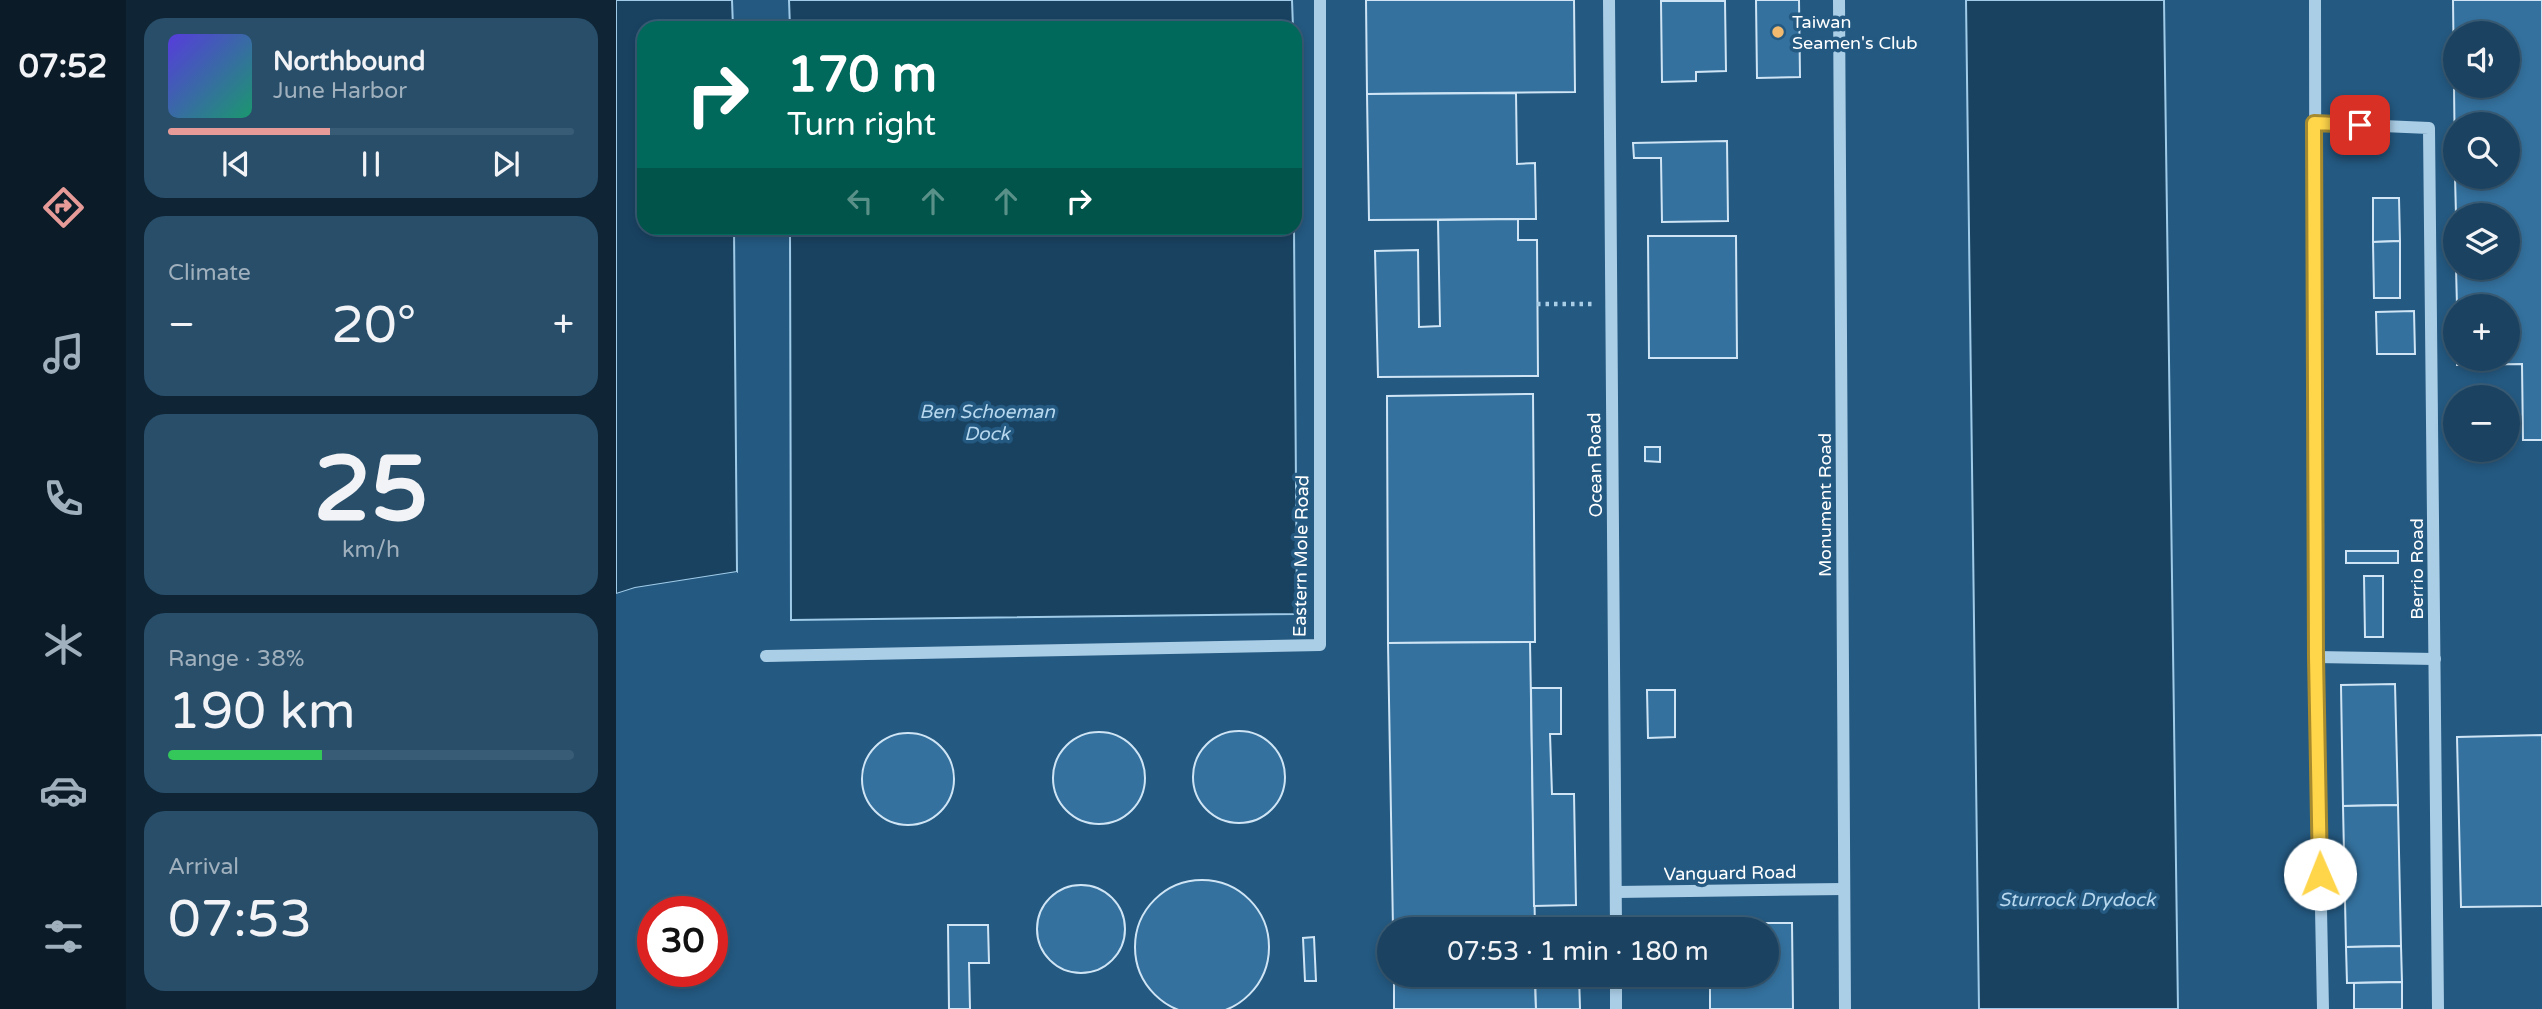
<!DOCTYPE html>
<meta charset="utf-8">
<style>
:root{--surface:#1b4361;--page:#284e6a;--text:#f1f3f6;--muted:#a0b0bd;--line:#395c76;--accent:#e69b98}
body{margin:0;font-family:"Varela Round",sans-serif;background:var(--page);color:var(--text);height:100vh;display:flex;flex-direction:column;font-size:26px;white-space:nowrap}
*{box-sizing:border-box;margin:0}
p{font-size:23px;color:var(--muted)}
.icon{flex:none;width:38px;height:38px;fill:none;stroke:currentColor;stroke-width:2;stroke-linecap:round;stroke-linejoin:round}
.map{position:relative;flex:1;overflow:hidden}
.sheet{display:flex;flex-direction:column;gap:18px;padding:18px;background:#0f2535;width:490px}
.sheet>*{flex:none}
.guide{position:absolute;left:21px;top:21px;width:665px;height:214px;border-radius:21px;box-shadow:0 4px 10px #0003,0 0 0 2px var(--line);background:#00695c;color:#fff;overflow:hidden}
.buttons{position:absolute;left:1827px;top:21px;display:grid;gap:14px}
.buttons a{display:grid;place-items:center;width:77px;height:77px;border-radius:50%;background:var(--surface);box-shadow:0 4px 10px #0003,0 0 0 2px var(--line);font-size:35px}
.speed{position:absolute;left:21px;top:896px;display:flex;gap:14px;font-size:35px;font-weight:700;text-align:center}
.speed>*{display:grid;place-content:center;width:91px;height:91px;border-radius:50%;background:var(--surface);box-shadow:0 4px 10px #0003,0 0 0 2px var(--line);line-height:1}
.speed .limit{border:10px solid #d22;background:#fff;color:#111}
.pin{position:absolute;display:grid;place-items:center;width:60px;height:60px;color:#fff;margin:-30px;border-radius:14px;box-shadow:0 4px 10px #0006}
.me{position:absolute;width:77px;margin:-38px;rotate:359deg;stroke-linejoin:round;filter:drop-shadow(0 0 5px #0008)}
.turn{display:flex;align-items:center;gap:24px;height:147px;padding:0 35px;font-size:32px}
.turn .icon{width:91px;height:91px;stroke-width:2.5}
.turn b{display:block;font-size:49px;line-height:60px}
.lanes{display:flex;align-items:center;height:66px;padding:0 35px;background:#0003;justify-content:center;gap:35px;direction:ltr}
.lanes .off{opacity:.35}
.big{font-size:52px;font-weight:600;line-height:1.1}
.sheet .tile{flex:1;display:flex;flex-direction:column;justify-content:center;gap:10px;min-width:0;padding:0 24px;border-radius:21px;background:var(--page)}
.sheet .dial{align-items:center;gap:0}
.dial b{font-size:91px;line-height:1}
.song{display:flex;align-items:center;gap:21px}
.cover{width:84px;height:84px;border-radius:10px;background:linear-gradient(135deg,hsl(250 70% 55%),hsl(160 70% 35%))}
.played{height:7px;border-radius:4px;background:linear-gradient(90deg,var(--accent) 40%,var(--line) 40%)}
.keys{display:flex;justify-content:space-around;direction:ltr}
.heat{display:flex;justify-content:space-between;align-items:center;font-size:38px;direction:ltr}
.charge{height:10px;border-radius:5px;background:linear-gradient(90deg,#34c759 38%,var(--line) 0)}
.trip{position:absolute;left:761px;top:917px;width:402px;height:70px;border-radius:35px;background:var(--surface);box-shadow:0 4px 10px #0003,0 0 0 2px var(--line);font-weight:600;line-height:70px;text-align:center}
main{display:flex;flex:1;min-height:0}
.dock{display:flex;flex-direction:column;width:126px;justify-content:space-around;align-items:center;background:#0b1b27;color:var(--muted)}
.dock .icon{width:49px;height:49px}
.dock .selected{color:var(--accent)}
.dock b{font-size:32px;color:var(--text)}
.map>svg:first-child{display:block}
.water{fill:#194261;stroke:#a0cbe8;stroke-width:2}
.pier{fill:#245981}
.building{fill:#34719e;stroke:#cfe5f5;stroke-width:2;fill-rule:evenodd}
.lines{fill:none;stroke-linecap:round;stroke-linejoin:round}
.path{stroke:#abcee7;stroke-width:4.5;stroke-dasharray:3.5 5;stroke-linecap:butt}
.minor{stroke:#abcee7;stroke-width:12}
.route-casing{stroke:#a68a30;stroke-width:18}
.route{stroke:#ffd54a;stroke-width:12}
.poi-dot{fill:#f1ba6f;stroke:#245981;stroke-width:2.5}
.labels{text-anchor:middle;dominant-baseline:central;stroke-width:7;stroke-linejoin:round;paint-order:stroke}
.poi-label{font-size:18px;fill:#fff;stroke:#245981;text-anchor:start}
.street-label{font-size:18px;fill:#fff;stroke:#245981}
.water-label{font-size:19px;font-style:italic;fill:#b7d8ee;stroke:#245981}
</style>
<main>
<nav class="dock">
<b>07:52</b>
<svg class="icon selected" aria-label="directions" viewBox="0 0 24 24"><path d="M12 3l9 9-9 9-9-9zM9 14v-3h6M13 9l2 2-2 2"/></svg>
<svg class="icon" aria-label="music" viewBox="0 0 24 24"><path d="M9 18V5l10-2v13"/><circle cx="6" cy="18" r="3"/><circle cx="16" cy="16" r="3"/></svg>
<svg class="icon" aria-label="phone" viewBox="0 0 24 24"><path d="M5 4h4l2 5-3 2q2 4 5 5l2-3 5 2v4C11 20 4 13 5 4z"/></svg>
<svg class="icon" aria-label="climate" viewBox="0 0 24 24"><path d="M12 3v18M4 7l16 10M4 17L20 7"/></svg>
<svg class="icon" aria-label="car" viewBox="0 0 24 24"><path d="M5 17H2v-5l4-1 3-4h7l3 4 3 1v5h-3M9 17h6M6 11h13"/><circle cx="7" cy="17" r="2"/><circle cx="17" cy="17" r="2"/></svg>
<svg class="icon" aria-label="filters" viewBox="0 0 24 24"><path d="M4 7h16M4 17h16"/><circle cx="9" cy="7" r="2"/><circle cx="15" cy="17" r="2"/></svg>
</nav>
<section class="sheet">
<div class="tile">
<div class="song"><i class="cover"></i><div><b>Northbound</b><p>June Harbor</p></div></div>
<div class="played"></div>
<div class="keys"><svg class="icon" aria-label="previous" viewBox="0 0 24 24"><path d="M18 5L8 12l10 7zM5 5v14"/></svg><svg class="icon" aria-label="pause" viewBox="0 0 24 24"><path d="M8 5v14M16 5v14"/></svg><svg class="icon" aria-label="next" viewBox="0 0 24 24"><path d="M6 5l10 7-10 7zM19 5v14"/></svg></div>
</div>
<div class="tile"><p>Climate</p>
<div class="heat"><a>−</a><b class="big">20°</b><a>+</a></div>
</div>
<div class="tile dial"><b>25</b><p>km/h</p></div>
<div class="tile"><p>Range · 38%</p><b class="big">190 km</b><div class="charge"></div></div>
<div class="tile"><p>Arrival</p><b class="big">07:53</b></div>
</section>
<div class="map">
<svg width="1926" height="1009" viewBox="0 0 1926 1009">
<rect width="100%" height="100%" fill="#245981"/>
<!-- water -->
<g class="water">
<path d="M0 0H116L117 28H28V228H118L121 572 19 588 0 594Z"/>
<path d="M173 0H676L677 28H174Z"/>
<path d="M1350 0H1548L1562 1009H1363Z"/>
<path d="M174 228H678L681 614 175 620Z"/>
</g>
<!-- pier -->
<path class="pier" d="M121 572V576L20 591 0 597V594L19 588Z"/>
<!-- building -->
<g class="building">
<path d="M750 0H958L959 92 751 94Z"/>
<path d="M1140 0H1183L1184 77 1141 78Z"/>
<path d="M1837 0H1926V440H1907L1906 364 1841 365V359H1892V306H1841L1840 268H1892V215H1840L1839 177H1892V124H1839V170ZM1839 33H1892V86H1839Z"/>
<path d="M1045 1H1109L1110 71 1080 72V81L1046 82Z"/>
<path d="M900 93 901 164 919 163 920 219 753 220 751 94Z"/>
<path d="M1111 141 1112 221 1046 222 1045 158H1018L1017 143Z"/>
<path d="M1757 198H1783L1784 241 1757 242Z"/>
<path d="M902 219V240H921L922 376 762 377 759 251 802 250 803 327 824 326 822 220Z"/>
<path d="M1032 236H1120L1121 358H1033Z"/>
<path d="M1784 241V298H1758L1757 242Z"/>
<path d="M1798 311 1799 354H1761L1760 312Z"/>
<path d="M917 394 919 642 772 643 771 396Z"/>
<path d="M1029 447H1044V462L1029 461Z"/>
<rect x="1730" y="551" width="52" height="12"/>
<path d="M1748 576H1767V637H1749Z"/>
<path d="M914 642 919 929H777L772 643Z"/>
<path d="M1779 684 1782 805 1727 806 1725 685Z"/>
<path d="M915 688H945V734H934L936 794H958L960 905 918 906Z"/>
<path d="M1031 690H1059V737L1032 738Z"/>
<circle cx="623" cy="777" r="46"/>
<circle cx="483" cy="778" r="46"/>
<circle cx="292" cy="779" r="46"/>
<path d="M1926 735V906L1845 907 1841 737Z"/>
<path d="M1782 805 1785 946 1730 947 1727 806Z"/>
<circle cx="586" cy="947" r="67"/>
<circle cx="465" cy="929" r="44"/>
<path d="M1093 923V929H1062V924Z"/>
<path d="M1093 923H1176L1177 1009H1094V975H1152V929H1093Z"/>
<path d="M332 925H372L373 963H353L354 1009H333Z"/>
<path d="M698 937 700 981H689L687 938Z"/>
<path d="M1785 946 1786 982 1731 983 1730 947Z"/>
<path d="M778 975H919L920 1009H778Z"/>
<path d="M919 975H963L964 1009H920Z"/>
<path d="M1786 982V1009H1738V983Z"/>
</g>
<g class="lines">
<!-- path -->
<path class="path" d="M921 304H977"/>
<!-- minor -->
<g class="minor">
<path d="M993 0 1000 929"/>
<path d="M1223 0 1229 1009"/>
<path d="M1699 0 1700 657 1707 1009"/>
<path d="M1698 123 1813 128 1822 1009"/>
<path d="M150 656 704 645V0"/>
<path d="M1700 657 1819 659"/>
<path d="M1000 892 1228 889"/>
<path d="M1000 975V1009"/>
</g>
</g>
<g class="lines">
<!-- route casing -->
<g class="route-casing">
<path id="route" d="M1704 874 1700 657 1698 123 1744 125"/>
</g>
<!-- route -->
<use href="#route" class="route"/>
</g>
<!-- markers -->
<circle class="poi-dot" cx="1162" cy="32" r="7"/>
<g class="labels">
<!-- poi labels -->
<g class="poi-label">
<text x="1176" y="22">Taiwan<tspan x="1176" dy="21">Seamen's Club</tspan></text>
</g>
<!-- street labels -->
<g class="street-label">
<text transform="translate(979 465) rotate(-91)">Ocean Road</text>
<text transform="translate(1209 505) rotate(-90)">Monument Road</text>
<text transform="translate(685 556) rotate(-89)">Eastern Mole Road</text>
<text transform="translate(1801 569) rotate(-90)">Berrio Road</text>
<text transform="translate(1114 873) rotate(-1)">Vanguard Road</text>
</g>
<!-- water labels -->
<g class="water-label">
<text x="371" y="412">Ben Schoeman<tspan x="371" dy="22">Dock</tspan></text>
<text x="1461" y="900">Sturrock Drydock</text>
</g>
</g>
</svg>
<div class="buttons">
<a><svg class="icon" aria-label="sound" viewBox="0 0 24 24"><path d="M4 9h4l5-4v14l-5-4H4zM17 9q2 3 0 6"/></svg></a>
<a><svg class="icon" aria-label="search" viewBox="0 0 24 24"><circle cx="10" cy="10" r="6"/><path d="M15 15l6 6"/></svg></a>
<a><svg class="icon" aria-label="layers" viewBox="0 0 24 24"><path d="M12 4l9 5-9 5-9-5zM3 14l9 5 9-5"/></svg></a>
<a>+</a>
<a>−</a>
</div>
<div class="speed"><div class="limit">30</div></div>
<div class="pin" style="left:1744px;top:125px;background:#d93025"><svg class="icon" aria-label="arrive" viewBox="0 0 24 24"><path d="M6 21V4h12l-3 4 3 4H6"/></svg></div>
<svg class="me" style="left:1704px;top:874px" viewBox="-20 -20 40 40"><circle r="19" fill="#fff"/><path d="M0-13L10 11 0 6-10 11z" fill="#ffd54a"/></svg>
<div class="trip">07:53 · 1 min · 180 m</div>
<div class="guide">
<div class="turn"><svg class="icon" aria-label="right" viewBox="0 0 24 24"><path d="M7 20v-9h11M14 6l5 5-5 5"/></svg><div><b>170 m</b>Turn right</div></div>
<div class="lanes"><svg class="icon off" aria-label="left" viewBox="0 0 24 24"><path d="M17 20v-9H6M10 6l-5 5 5 5"/></svg><svg class="icon off" aria-label="ahead" viewBox="0 0 24 24"><path d="M12 20V5M6 11l6-6 6 6"/></svg><svg class="icon off" aria-label="ahead" viewBox="0 0 24 24"><path d="M12 20V5M6 11l6-6 6 6"/></svg><svg class="icon" aria-label="right" viewBox="0 0 24 24"><path d="M7 20v-9h11M14 6l5 5-5 5"/></svg></div>
</div>
</div>
</main>
